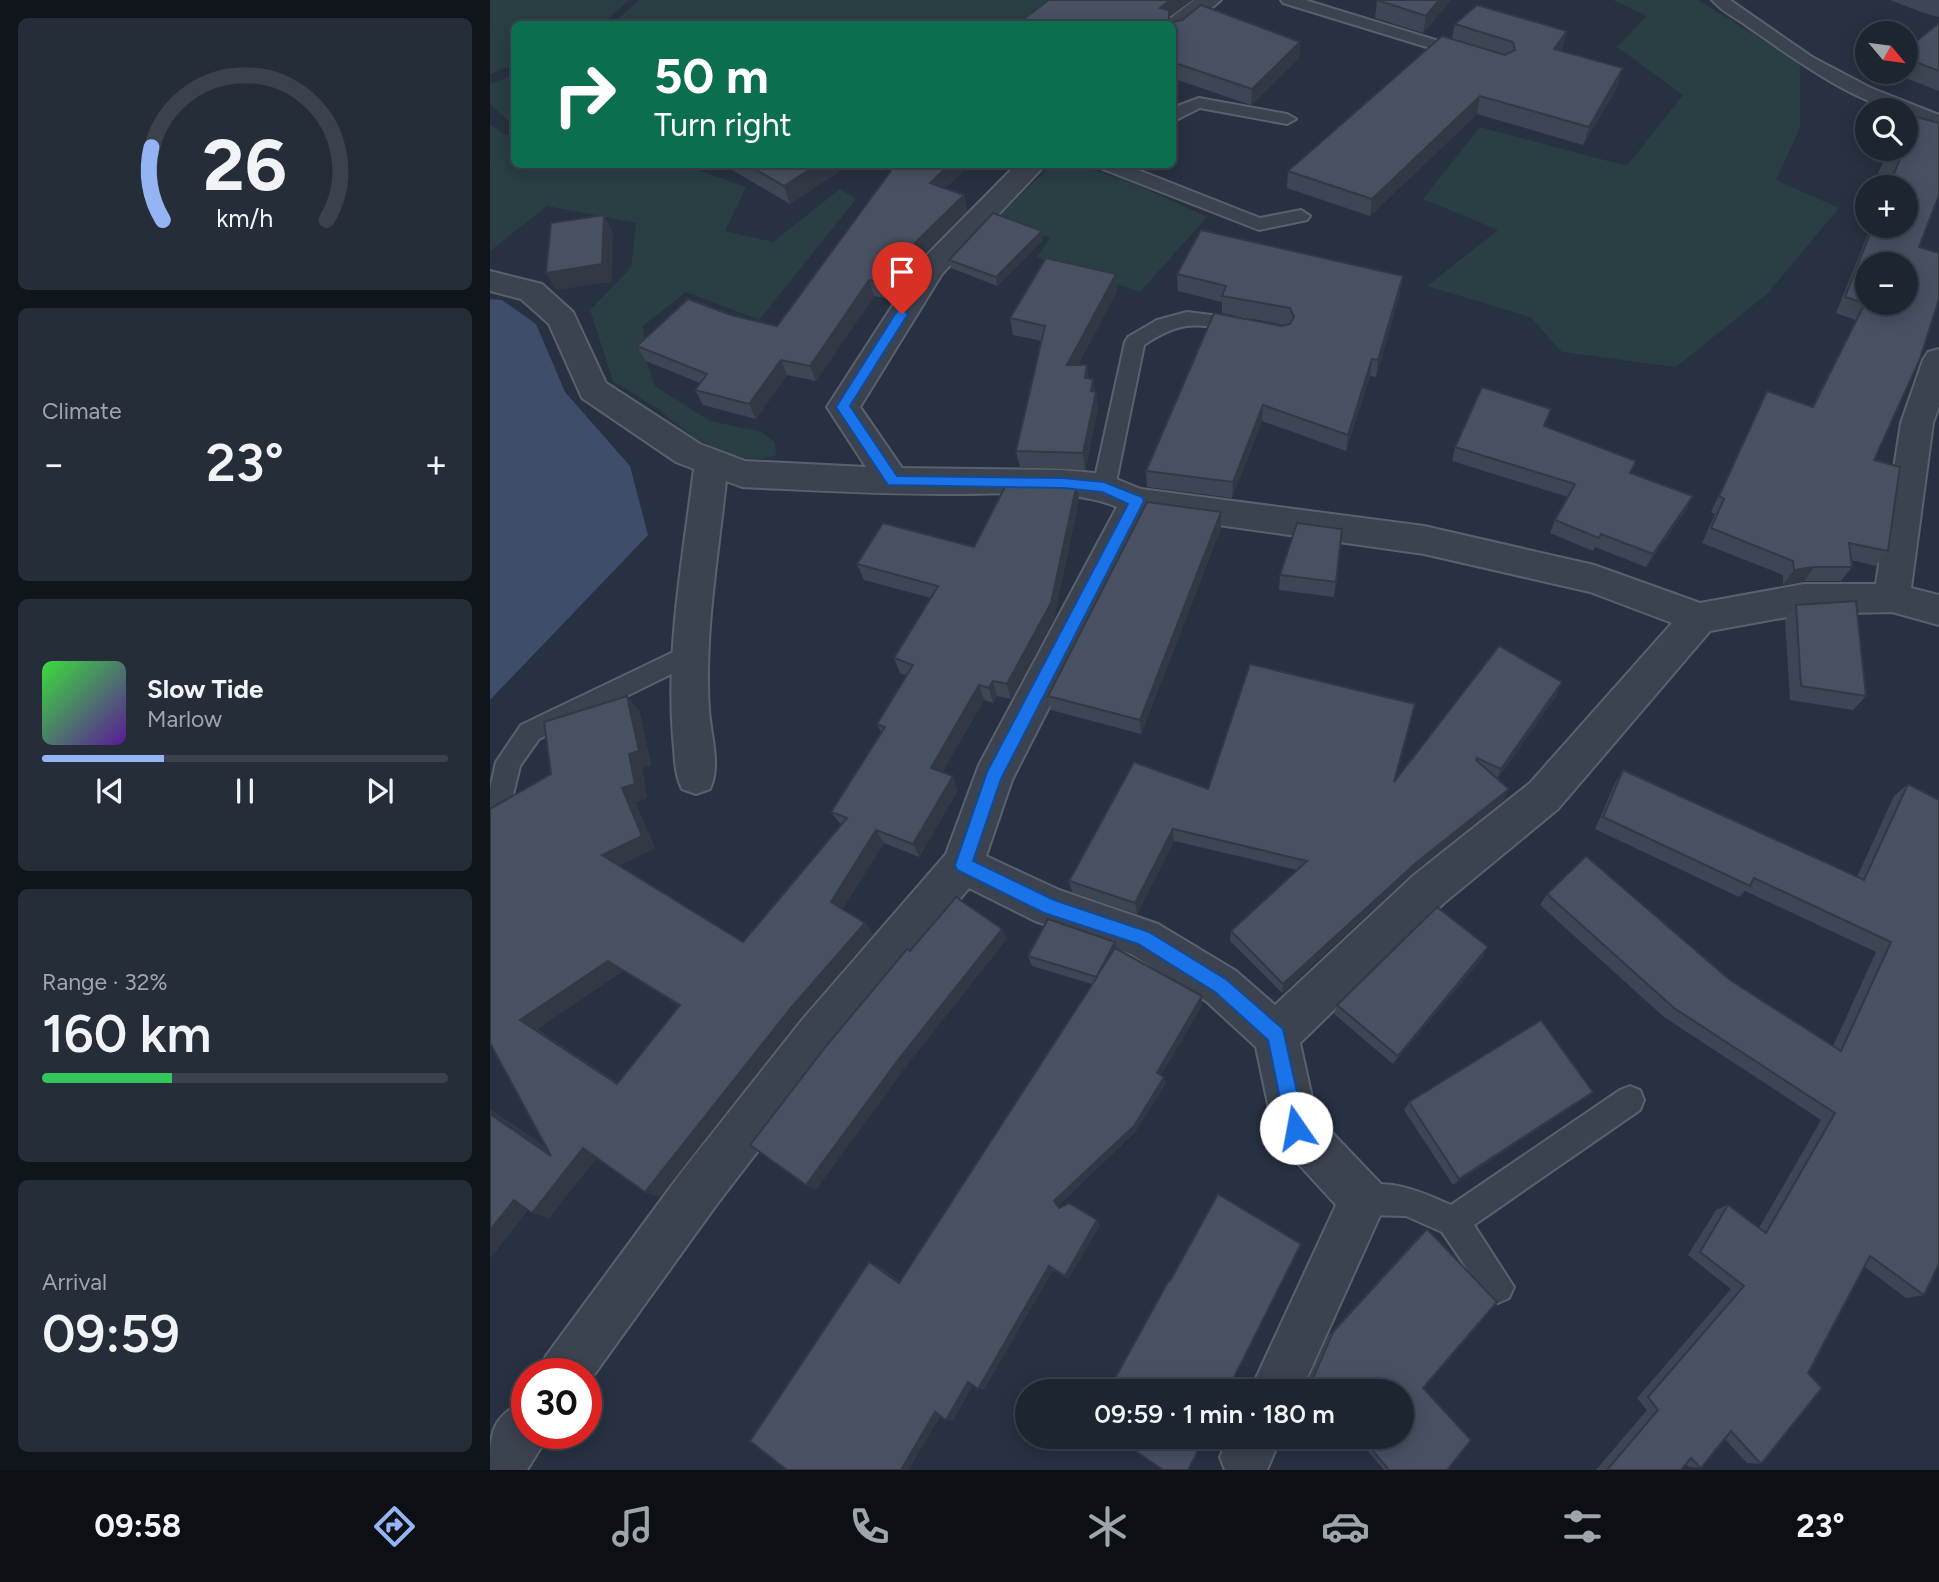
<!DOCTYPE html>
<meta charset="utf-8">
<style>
:root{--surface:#1d2531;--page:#252d39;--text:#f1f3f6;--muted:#a0a5ab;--line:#3b424d;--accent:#94b4f4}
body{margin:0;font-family:Figtree,sans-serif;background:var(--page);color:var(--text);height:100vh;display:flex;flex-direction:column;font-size:26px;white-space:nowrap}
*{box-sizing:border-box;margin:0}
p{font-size:23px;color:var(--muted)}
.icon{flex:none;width:38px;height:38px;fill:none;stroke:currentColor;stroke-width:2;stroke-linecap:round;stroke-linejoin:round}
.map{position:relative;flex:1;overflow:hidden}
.side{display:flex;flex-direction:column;gap:18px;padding:18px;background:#10141b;width:490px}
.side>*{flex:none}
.top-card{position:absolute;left:21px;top:21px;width:665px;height:147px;border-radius:10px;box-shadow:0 4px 18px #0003,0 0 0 2px var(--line);background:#0b6e4f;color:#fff;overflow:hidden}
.needle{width:46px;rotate:119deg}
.tools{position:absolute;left:1365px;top:21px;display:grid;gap:14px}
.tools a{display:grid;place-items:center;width:63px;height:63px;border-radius:50%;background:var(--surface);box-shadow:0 4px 18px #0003,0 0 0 2px var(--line);font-size:35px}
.speed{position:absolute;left:21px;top:1358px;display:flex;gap:14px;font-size:35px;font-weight:700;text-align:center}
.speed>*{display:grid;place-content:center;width:91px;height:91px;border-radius:50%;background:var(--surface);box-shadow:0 4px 18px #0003,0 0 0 2px var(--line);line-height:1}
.speed .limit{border:10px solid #d22;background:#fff;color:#111}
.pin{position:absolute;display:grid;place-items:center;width:60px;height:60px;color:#fff;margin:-72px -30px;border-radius:50% 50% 50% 0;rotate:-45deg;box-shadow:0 0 7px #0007}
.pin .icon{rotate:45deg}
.me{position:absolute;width:77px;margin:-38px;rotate:348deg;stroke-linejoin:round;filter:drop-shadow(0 0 5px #0008)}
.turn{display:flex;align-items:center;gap:24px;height:147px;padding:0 28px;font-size:32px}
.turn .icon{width:91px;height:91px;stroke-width:2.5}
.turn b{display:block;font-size:49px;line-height:60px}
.big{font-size:52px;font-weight:600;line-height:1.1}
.side .widget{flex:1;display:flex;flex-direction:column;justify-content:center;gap:10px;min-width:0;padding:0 24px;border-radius:10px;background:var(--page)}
.side .dial{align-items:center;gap:0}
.dial svg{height:182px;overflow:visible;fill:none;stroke:var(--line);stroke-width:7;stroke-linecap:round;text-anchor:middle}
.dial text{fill:var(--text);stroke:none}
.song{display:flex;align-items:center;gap:21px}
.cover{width:84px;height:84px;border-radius:10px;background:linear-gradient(135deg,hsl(120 70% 55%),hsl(270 70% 35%))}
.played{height:7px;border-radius:4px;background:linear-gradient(90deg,var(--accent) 30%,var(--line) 30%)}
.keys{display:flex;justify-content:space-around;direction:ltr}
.heat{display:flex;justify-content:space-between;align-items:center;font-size:38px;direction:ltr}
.charge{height:10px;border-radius:5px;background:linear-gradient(90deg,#34c759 32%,var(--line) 0)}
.trip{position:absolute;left:525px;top:1379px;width:399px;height:70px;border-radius:35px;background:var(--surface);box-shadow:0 4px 18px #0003,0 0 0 2px var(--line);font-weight:600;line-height:70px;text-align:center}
.tabs{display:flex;height:112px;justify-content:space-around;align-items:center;background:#0c0f14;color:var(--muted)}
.tabs .icon{width:49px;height:49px}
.tabs .active{color:var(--accent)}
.tabs b{font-size:32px;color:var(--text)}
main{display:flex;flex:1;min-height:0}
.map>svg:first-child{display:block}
.green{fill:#2a3f43}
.water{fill:#3e4d69}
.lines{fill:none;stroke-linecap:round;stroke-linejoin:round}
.service-casing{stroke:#59616e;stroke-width:4}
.minor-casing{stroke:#59616e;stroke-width:4}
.service{fill:#3c4350;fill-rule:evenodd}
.minor{fill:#3c4350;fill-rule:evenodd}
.wall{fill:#3d4654;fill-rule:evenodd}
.shaded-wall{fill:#323945}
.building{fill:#475162;stroke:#323945;stroke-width:2;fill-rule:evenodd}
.route{fill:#1a73e8;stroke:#114b97;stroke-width:2}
</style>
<main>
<section class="side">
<div class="widget dial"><svg viewBox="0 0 100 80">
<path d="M14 69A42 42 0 1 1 86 69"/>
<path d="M14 69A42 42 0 0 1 9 37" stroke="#94b4f4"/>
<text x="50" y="56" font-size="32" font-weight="700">26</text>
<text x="50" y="72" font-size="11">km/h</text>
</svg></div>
<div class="widget"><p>Climate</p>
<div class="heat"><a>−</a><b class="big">23°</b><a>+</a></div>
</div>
<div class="widget">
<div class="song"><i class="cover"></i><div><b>Slow Tide</b><p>Marlow</p></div></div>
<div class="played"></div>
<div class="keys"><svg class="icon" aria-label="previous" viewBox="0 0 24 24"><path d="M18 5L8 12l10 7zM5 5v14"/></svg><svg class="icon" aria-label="pause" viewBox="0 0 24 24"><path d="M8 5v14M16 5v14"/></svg><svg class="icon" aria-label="next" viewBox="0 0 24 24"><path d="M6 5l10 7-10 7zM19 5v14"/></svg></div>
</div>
<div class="widget"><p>Range · 32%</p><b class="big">160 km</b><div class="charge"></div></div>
<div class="widget"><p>Arrival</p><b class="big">09:59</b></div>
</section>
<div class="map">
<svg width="1449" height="1470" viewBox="0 0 1449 1470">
<rect width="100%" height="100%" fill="#273141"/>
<!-- green -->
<g class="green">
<path d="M0 0H139L112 24H24V65L0 74Z"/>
<path d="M149 0H563L532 24H123Z"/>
<path d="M1123 0H1208L1310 63V128L1286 180 1349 208 1277 294 1186 367 1072 352 1040 317 937 286 1008 230 933 199 990 127 1137 166 1193 95 1127 47 1157 16Z"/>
<path d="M24 75V126L0 104V84Z"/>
<path d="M0 124 15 135 24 136V164L194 165 256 187 235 231 283 242 350 189 366 199 269 320 196 292 153 326 156 361 165 386 220 421 272 432 285 443 286 455 272 459 248 458 205 438 165 407 123 381 100 310 141 268 146 223 57 206 0 251Z"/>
<path d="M562 164 590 165 649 186 717 217 650 292 547 257 560 238 508 218Z"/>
</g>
<!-- water -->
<path class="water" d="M0 299 12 300 46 324 75 392 140 466 158 535 0 700Z"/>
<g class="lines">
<!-- service casing -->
<g class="service-casing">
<g id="service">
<path d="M791 0H815L978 50 980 53 978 56H966L793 3Z"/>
<path d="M1222 0H1240L1322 57 1381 88 1449 115V126L1416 114V110C1372 110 1293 51 1257 26 1246 18 1231 11 1222 0Z"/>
<path d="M709 98 797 114 806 119 797 124 710 108 682 122V108Z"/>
<path d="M608 164H633L770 218 811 210 820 216 817 220 769 230 610 168Z"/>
<path d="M697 312 754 319 761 321 764 326 761 331 754 333C709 324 694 318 654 345L625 487 622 493 614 495 606 493 603 487 635 342 638 337 667 320Z"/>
<path d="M200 644 208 647 212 654 208 661 49 739 30 766 21 803 0 813V789L6 762 31 725Z"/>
<path d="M1140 1086 1150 1090 1154 1100 1150 1110 984 1225 1024 1287 1019 1298 1008 1303 997 1298 952 1232 916 1216 873 1215 862 1211 858 1200 862 1189C896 1176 930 1191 961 1205L1130 1090Z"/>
</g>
</g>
<!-- minor casing -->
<g class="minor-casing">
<g id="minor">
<path d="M704 0H731L691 34 682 36V24H673Z"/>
<path d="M527 164H556L452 274 370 407 412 468 573 470 614 474 651 489 934 526 1104 565 1210 603 1314 584H1386L1411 423 1433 360 1438 352 1449 349V406L1443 423 1421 588 1449 595V625L1402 612 1314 614 1220 631 1068 809 954 903 810 1043 826 1116 890 1183 897 1200 811 1391H760L846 1205 790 1144 783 1128 766 1047 716 1001 641 954 545 921 479 888 344 1052 227 1204 96 1386V1374H49L56 1356 193 1170 312 1020 456 854 489 765 627 507C581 487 502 495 451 494 385 494 318 490 252 487L236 481C228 557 214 635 219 711 221 736 231 766 220 789L206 794 192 789C184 773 185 755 183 737 176 647 193 557 204 469L186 462 92 398 59 324 31 299 0 291V271L52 284 83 312 116 383 210 444 255 461 376 467 337 407 432 260ZM657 515 934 554 1100 592 1182 623 1040 783 924 875 785 1005 746 971 668 924 569 890 496 856 522 780Z"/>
<path d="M37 1400V1433H60L37 1470H0C0 1434 0 1416 37 1400Z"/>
<path d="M738 1437H791L777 1470H735L730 1457Z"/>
</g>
</g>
<!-- service -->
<use href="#service" class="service"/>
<!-- minor -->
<use href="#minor" class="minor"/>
</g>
<!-- wall -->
<g class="wall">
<path d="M887 0H961L933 33 885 18Z"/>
<path d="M1400 0H1449V17L1434 13Z"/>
<path d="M679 17V20L682 22 810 42 809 58 761 105 682 78V24H527Z"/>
<path d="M1449 23V91L1400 72H1416V50Z"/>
<path d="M965 24 1077 31 1072 49 1070 51 1128 86 1093 145 987 114 880 216 797 188 798 171 962 39Z"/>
<path d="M1399 149H1416L1429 247 1384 460 1398 551 1386 566 1361 560 1362 567 1351 581H1314L1293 585V575L1212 543 1225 514 1221 512 1269 407 1277 391 1322 406 1366 320 1346 313 1381 226H1416V187H1396L1400 176 1388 173Z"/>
<path d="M232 164H360L300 204Z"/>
<path d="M406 164H481L455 188 474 195 477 211 430 258 403 300 384 296 326 381 297 375 266 419 213 405 205 390 210 383 156 361 147 346 241 315 287 326Z"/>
<path d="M552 231 553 240 507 286 461 268 459 260Z"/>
<path d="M626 274 627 291 588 365H597L598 378 603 379 608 408 595 470 530 467 526 451 552 341 523 335 520 318Z"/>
<path d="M687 274 910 293 886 377 880 376 856 451 772 421 742 498 657 487 656 471 792 326 795 325 732 313V302L688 291Z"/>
<path d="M1055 426 1141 473 1203 496 1196 510 1156 567 1105 547 1103 551 1060 533 1065 520 1078 497 962 461 965 447Z"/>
<path d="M587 483 589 500 564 618 521 699 507 696 503 703 494 700 452 772 468 790 429 857 394 843 352 909 375 923 383 934 310 1018 170 1197 155 1192 106 1158 59 1218 38 1210 0 1258V1109L57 1148 0 1043 61 774 149 710 161 765 152 768 157 798 145 802 165 848 129 866 253 942 351 825 341 812 391 732 387 724 417 676 410 673 404 658 441 598 374 580 367 564 484 547ZM133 971 189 1006 128 1083 47 1029Z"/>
<path d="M731 528 651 734 561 710 558 696Z"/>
<path d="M790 575 846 582 844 597 789 590Z"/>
<path d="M1306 605 1376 696 1363 710 1300 700 1295 620Z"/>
<path d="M1072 682 1066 696 1007 779 1013 801 922 873 792 993 740 941 741 931 807 870 684 841 647 914 582 892 579 881 718 789 904 782Z"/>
<path d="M1133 770 1367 877 1404 796 1418 784 1434 1295 1416 1298 1375 1267 1271 1464 1257 1463 1235 1439 1211 1468 1199 1467 1196 1464 1191 1470H1106L1157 1410 1147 1398 1241 1289 1198 1255 1226 1210 1238 1205 1269 1228 1331 1120 1174 1017 1050 905 1057 894 1240 980 1343 1046 1386 952 1255 891 1249 897 1105 829 1125 783Z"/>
<path d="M626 949 712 1005 671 1075 674 1077 675 1084 645 1132 568 1206 569 1208 610 1225 578 1279 563 1270 494 1389 483 1385 463 1420H456L450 1416 418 1470 379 1262 388 1266 410 1281 602 984 542 966 538 956Z"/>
<path d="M993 957 903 1064 844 1014 847 1005Z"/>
<path d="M1103 1092 1094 1099 963 1185 914 1110 919 1102Z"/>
<path d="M937 1229 933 1388 957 1470H894L866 1437H912V1391H827L818 1381 839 1335 930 1235Z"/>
</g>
<!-- shaded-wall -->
<g class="shaded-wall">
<path d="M680 0H703L679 17 670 8Z"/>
<path d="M949 0H961L933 33 936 16Z"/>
<path d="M1077 31 1072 49 1059 67 1064 49Z"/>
<path d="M810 42 809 58 761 105 762 89Z"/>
<path d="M1133 68 1128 86 1093 145 1099 127Z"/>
<path d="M990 96 987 114 880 216 882 199Z"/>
<path d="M328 164H360L300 204 294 186Z"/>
<path d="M460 164H481L444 199 440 183Z"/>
<path d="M474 195 477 211 430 258 403 300 398 284 426 242Z"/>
<path d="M114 215 123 233 122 282 66 290 56 273Z"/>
<path d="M552 231 553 240 507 286 506 277Z"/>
<path d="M626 274 627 291 580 381 577 365Z"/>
<path d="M913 276 910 293 886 377 888 360Z"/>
<path d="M379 280 384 296 326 381 320 366Z"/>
<path d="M882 359 880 376 856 451 858 435Z"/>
<path d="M291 360 297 375 266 419 259 404Z"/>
<path d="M597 365 599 382 595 378Z"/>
<path d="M603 379 605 395 601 391Z"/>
<path d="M606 392 608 408 595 470 593 453Z"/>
<path d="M773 405 772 421 742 498 743 482Z"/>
<path d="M587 483 589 500 564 618 521 699 517 684Z"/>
<path d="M1203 496 1196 510 1156 567 1163 554Z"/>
<path d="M731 512V528L651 734 650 720Z"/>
<path d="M1324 567 1314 581 1293 585 1304 570Z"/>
<path d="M503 681 507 696 503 703 499 688Z"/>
<path d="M1072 682 1066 696 1006 782 1011 769Z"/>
<path d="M489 685 494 700 447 782 441 768Z"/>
<path d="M137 696 149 710 161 765 152 768 157 798 145 802 165 848 125 868 112 855 132 788 139 754Z"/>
<path d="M463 776 468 790 429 857 423 844Z"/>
<path d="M1019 789 1013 801 922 873 792 993 793 984 927 862Z"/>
<path d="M683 829 684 841 647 914 645 903Z"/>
<path d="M386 830 394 843 350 913 341 902Z"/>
<path d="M375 923 383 934 310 1018 170 1197 155 1192 300 1009Z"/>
<path d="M512 929 517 939 415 1068 326 1190 316 1185 408 1060Z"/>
<path d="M625 942 627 952 607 976Z"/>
<path d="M998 947 993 957 903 1064 908 1056Z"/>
<path d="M118 961 133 971 47 1029 142 1092 127 1084 30 1020Z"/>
<path d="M712 996V1005L668 1080 667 1073Z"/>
<path d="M674 1077 675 1084 645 1132 568 1206 564 1201Z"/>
<path d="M1103 1092 1094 1099 963 1185 969 1179Z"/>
<path d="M0 1109 78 1162 61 1156 0 1114Z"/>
<path d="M93 1148 108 1155 59 1218 42 1213Z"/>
<path d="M24 1200 42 1205 0 1258V1230Z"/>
<path d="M607 1220 610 1225 578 1279 575 1276Z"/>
<path d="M379 1262 388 1266 417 1286 409 1283Z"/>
<path d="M559 1266 563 1270 494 1389H488Z"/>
<path d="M478 1382 484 1383 463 1420H456Z"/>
<path d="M445 1412H452L418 1470H411Z"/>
</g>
<!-- building -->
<g class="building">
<path d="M559 0H680L670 8 679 10V20L682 22 692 20 711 5 810 42 762 89 682 62V24H527Z"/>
<path d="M887 0H949L936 16Z"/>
<path d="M987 5 1077 31 1064 49 1133 68 1099 127 990 96 882 199 798 171 952 36 1015 55 1025 50 1023 42 965 24Z"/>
<path d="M274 19 289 24H267Z"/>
<path d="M1449 23V71L1416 58V50Z"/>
<path d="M1416 114 1449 123V195L1429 247 1449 253V299L1430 359 1384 460 1410 467 1398 551 1359 543 1362 567H1324L1304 570 1303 561 1221 528 1234 499 1229 496 1277 391 1323 407 1375 303 1355 297 1383 226H1416V187H1398L1410 159 1398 156 1400 149H1416ZM1377 264H1416V303H1377Z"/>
<path d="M256 164H328L294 186Z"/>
<path d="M406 164H460L440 183 474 195 426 242 398 284 379 280 320 366 291 360 259 404 205 390 217 374 147 346 198 299 241 315 287 326Z"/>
<path d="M503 213 552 231 506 277 459 260Z"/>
<path d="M114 215 112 264 56 273 61 223Z"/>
<path d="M711 230 913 276 888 360 882 359 858 435 773 405 743 482 656 471 724 313 792 326 800 324 804 317 800 308 732 296 736 286 687 274Z"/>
<path d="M556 258 626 274 577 365H597L595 378 603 379 601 391 606 392 593 453 526 451 555 326 520 318Z"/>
<path d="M992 387 1061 409 1054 426 1146 461 1140 473 1203 496 1163 554 1111 534 1109 538 1065 520 1085 484 965 447Z"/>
<path d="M519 479 587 483 561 603 517 684 503 681 499 688 489 685 441 768 463 776 423 844 386 830 341 902 375 923 300 1009 155 1192 93 1148 42 1213 24 1200 0 1230V1114L61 1156 0 1043V809L61 774 54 722 137 696 149 751 139 754 145 784 132 788 152 836 112 855 253 942 357 818 341 812 395 727 387 724 423 665 404 658 448 586 367 564 393 523 484 547ZM118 961 190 1005 127 1084 30 1020Z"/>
<path d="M657 502 731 512 650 720 558 696Z"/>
<path d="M807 523 852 529 846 582 790 575Z"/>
<path d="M1366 601 1376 696 1311 686 1306 605Z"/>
<path d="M1009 646 1072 682 1011 769 987 758 986 760 1019 789 927 862 793 984 741 931 817 861 683 829 645 903 579 881 644 762 718 789 760 664 925 704 904 782Z"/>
<path d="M1133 770 1374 880 1418 784 1449 800V1264L1434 1295 1380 1256 1318 1373 1332 1388 1271 1464 1241 1431 1211 1468 1201 1458 1191 1470H1117L1168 1410 1158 1397 1254 1286 1210 1252 1238 1205 1276 1233 1345 1113 1184 1008 1057 894 1096 856 1240 980 1351 1051 1401 942 1264 878 1260 886 1113 817Z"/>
<path d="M466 897 512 929 408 1060 316 1185 260 1145 337 1045 417 949 420 951Z"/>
<path d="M947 907 998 947 908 1056 847 1005Z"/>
<path d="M558 919 625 942 607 976 625 948 712 996 667 1073 674 1077 644 1126 564 1201 569 1208 579 1203 607 1220 575 1276 559 1266 488 1389 478 1382 456 1420 445 1412 411 1470H297L260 1441 379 1262 409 1283 607 977 538 956Z"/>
<path d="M1051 1020 1103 1092 969 1179 919 1102Z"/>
<path d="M728 1194 811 1244 737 1391H618L679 1280 680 1281Z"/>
<path d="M937 1229 1007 1302 933 1388 981 1440 957 1470H899L871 1437H912V1391H832L822 1380 843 1332Z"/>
<path d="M625 1437H715L698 1470H673Z"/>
</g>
<!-- route -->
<path class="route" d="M412 309 418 314 360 406 407 476 573 478 614 482 652 497 654 501 511 779 483 861 564 900 659 932 737 980 793 1029 815 1128 812 1135 806 1138 799 1135 796 1128 778 1040 725 992 648 944 554 913 467 870 465 865 497 772 638 504 612 492 573 488 398 485 346 407 407 311Z"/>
</svg>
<div class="tools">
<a><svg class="needle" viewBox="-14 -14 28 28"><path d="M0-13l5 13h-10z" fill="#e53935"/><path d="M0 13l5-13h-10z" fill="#a0a5ab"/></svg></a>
<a><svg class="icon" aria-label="search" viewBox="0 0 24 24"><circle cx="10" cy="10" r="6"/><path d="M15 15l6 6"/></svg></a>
<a>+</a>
<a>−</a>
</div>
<div class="speed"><div class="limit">30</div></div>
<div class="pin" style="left:412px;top:314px;background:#d93025"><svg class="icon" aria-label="arrive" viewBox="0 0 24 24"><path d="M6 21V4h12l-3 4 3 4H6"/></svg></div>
<svg class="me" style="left:806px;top:1128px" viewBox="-20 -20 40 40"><circle r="19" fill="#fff"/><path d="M0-13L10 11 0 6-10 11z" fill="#1a73e8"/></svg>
<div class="trip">09:59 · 1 min · 180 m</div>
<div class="top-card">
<div class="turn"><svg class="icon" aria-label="right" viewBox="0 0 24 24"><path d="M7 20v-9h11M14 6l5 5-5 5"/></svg><div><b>50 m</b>Turn right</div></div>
</div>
</div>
</main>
<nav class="tabs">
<b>09:58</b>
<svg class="icon active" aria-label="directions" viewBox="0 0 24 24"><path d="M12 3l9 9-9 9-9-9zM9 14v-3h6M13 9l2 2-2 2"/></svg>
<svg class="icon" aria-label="music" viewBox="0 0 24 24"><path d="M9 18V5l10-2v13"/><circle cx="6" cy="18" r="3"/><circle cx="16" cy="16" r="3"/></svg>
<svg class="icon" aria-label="phone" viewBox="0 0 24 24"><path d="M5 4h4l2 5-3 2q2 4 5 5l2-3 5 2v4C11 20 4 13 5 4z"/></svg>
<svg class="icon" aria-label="climate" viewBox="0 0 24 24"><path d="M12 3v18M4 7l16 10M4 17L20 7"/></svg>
<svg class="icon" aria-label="car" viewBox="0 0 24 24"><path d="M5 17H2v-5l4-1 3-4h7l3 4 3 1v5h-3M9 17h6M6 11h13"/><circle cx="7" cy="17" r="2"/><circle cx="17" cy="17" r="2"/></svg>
<svg class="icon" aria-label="filters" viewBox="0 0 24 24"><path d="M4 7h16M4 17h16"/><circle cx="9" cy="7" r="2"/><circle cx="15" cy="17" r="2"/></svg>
<b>23°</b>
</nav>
